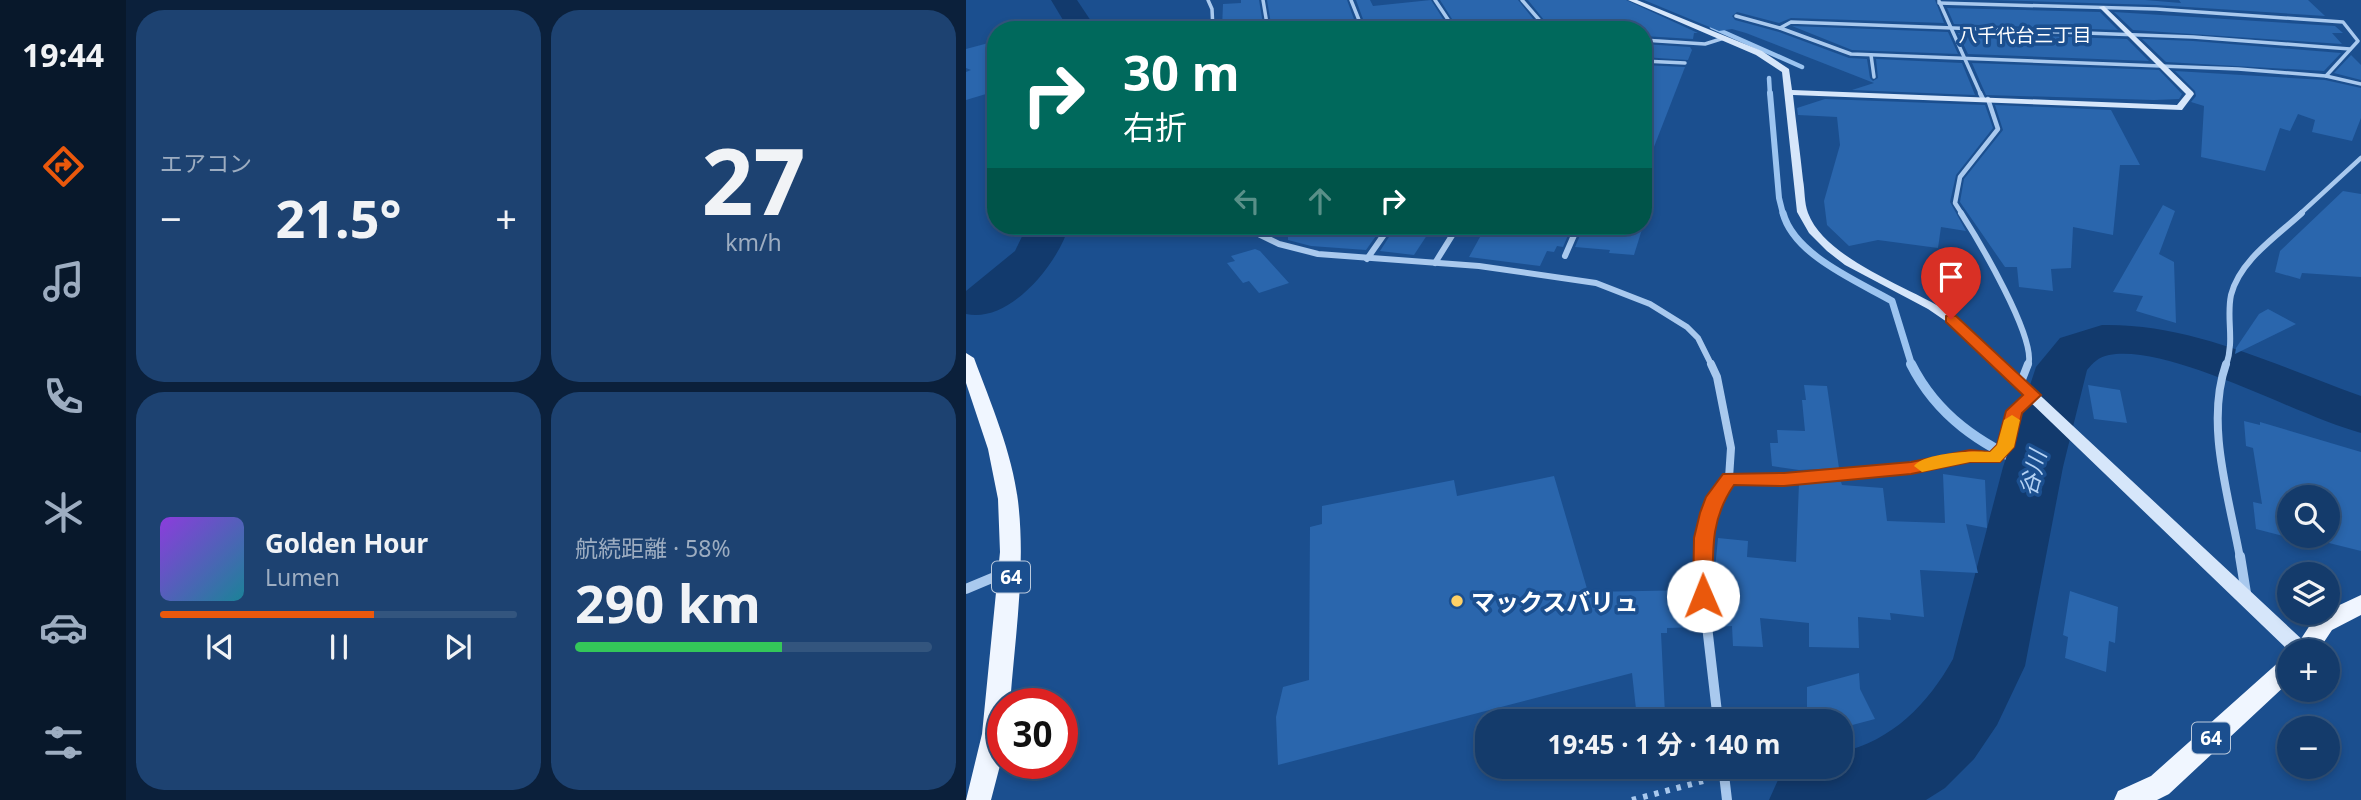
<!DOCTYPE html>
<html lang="ja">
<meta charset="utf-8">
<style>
:root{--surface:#143b6b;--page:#1d4271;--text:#f1f3f6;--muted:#9dadc1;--line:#33557e;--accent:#ea580c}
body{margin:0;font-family:"Noto Sans","Noto Sans JP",sans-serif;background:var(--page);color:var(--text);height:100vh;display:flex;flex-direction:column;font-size:26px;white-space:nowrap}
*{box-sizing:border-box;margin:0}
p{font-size:23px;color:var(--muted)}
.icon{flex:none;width:38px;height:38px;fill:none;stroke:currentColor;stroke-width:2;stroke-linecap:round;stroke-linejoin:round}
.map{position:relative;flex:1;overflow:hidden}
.details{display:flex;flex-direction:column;gap:10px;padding:10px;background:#0b203b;width:840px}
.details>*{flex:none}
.hud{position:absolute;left:21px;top:21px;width:665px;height:214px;border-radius:28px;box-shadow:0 4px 10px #0003,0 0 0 2px var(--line);background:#00695c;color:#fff;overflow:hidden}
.tools{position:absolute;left:1311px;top:485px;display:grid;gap:14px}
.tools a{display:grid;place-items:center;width:63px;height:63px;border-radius:50%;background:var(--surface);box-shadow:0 4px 10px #0003,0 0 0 2px var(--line);font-size:35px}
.speed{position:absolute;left:21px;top:688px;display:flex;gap:14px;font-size:35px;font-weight:700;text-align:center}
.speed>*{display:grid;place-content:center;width:91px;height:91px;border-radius:50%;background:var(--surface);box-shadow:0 4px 10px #0003,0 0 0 2px var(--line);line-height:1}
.speed .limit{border:10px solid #d22;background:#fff;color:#111}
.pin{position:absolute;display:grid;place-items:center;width:60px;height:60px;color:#fff;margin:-72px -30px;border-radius:50% 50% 50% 0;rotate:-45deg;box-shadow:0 0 7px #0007}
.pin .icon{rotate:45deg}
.me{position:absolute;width:77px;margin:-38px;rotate:359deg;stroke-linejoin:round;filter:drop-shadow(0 0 5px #0008)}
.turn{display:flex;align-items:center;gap:24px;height:147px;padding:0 21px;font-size:32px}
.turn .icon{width:91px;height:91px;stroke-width:2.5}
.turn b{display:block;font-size:49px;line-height:60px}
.lanes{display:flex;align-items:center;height:66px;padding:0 21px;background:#0003;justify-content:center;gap:35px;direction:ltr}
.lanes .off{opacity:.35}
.big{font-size:52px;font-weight:700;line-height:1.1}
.details .tile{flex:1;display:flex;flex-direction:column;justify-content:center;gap:10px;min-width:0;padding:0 24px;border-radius:28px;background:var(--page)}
.details .dial{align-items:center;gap:0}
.dial b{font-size:91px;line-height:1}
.song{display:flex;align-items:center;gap:21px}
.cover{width:84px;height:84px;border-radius:10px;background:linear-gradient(135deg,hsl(270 70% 55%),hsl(190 70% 35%))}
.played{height:7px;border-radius:4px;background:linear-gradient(90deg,var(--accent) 60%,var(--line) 60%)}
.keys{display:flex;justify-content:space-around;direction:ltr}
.heat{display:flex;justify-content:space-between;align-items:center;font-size:38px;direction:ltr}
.charge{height:10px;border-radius:5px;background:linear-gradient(90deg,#34c759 58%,var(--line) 0)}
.details .tiles{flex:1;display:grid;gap:10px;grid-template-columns:repeat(2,1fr)}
.trip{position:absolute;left:509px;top:709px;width:378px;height:70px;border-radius:28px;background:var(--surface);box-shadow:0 4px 10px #0003,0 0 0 2px var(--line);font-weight:700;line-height:70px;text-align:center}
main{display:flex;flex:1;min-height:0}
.menu{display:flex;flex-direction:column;width:126px;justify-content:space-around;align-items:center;background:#08182b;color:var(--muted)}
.menu .icon{width:49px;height:49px}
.menu .active{color:var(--accent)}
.menu b{font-size:32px;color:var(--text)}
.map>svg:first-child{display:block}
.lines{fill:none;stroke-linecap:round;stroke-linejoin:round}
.stream-far3{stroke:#9cc4f0;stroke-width:4.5}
.stream-far2{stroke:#9cc4f0;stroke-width:6}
.stream-far1{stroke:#9cc4f0;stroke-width:7}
.stream{stroke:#9cc4f0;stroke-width:10}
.river{fill:#123a6d;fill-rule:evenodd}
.building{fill:#2a66ad;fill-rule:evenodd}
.path{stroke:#a9c9ee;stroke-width:6;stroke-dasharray:4.5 7;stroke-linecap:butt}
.street-far4{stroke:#a9c9ee;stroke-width:3.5}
.street-far3{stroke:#a9c9ee;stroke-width:4.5}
.street-far2{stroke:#a9c9ee;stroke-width:6}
.street-far1{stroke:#a9c9ee;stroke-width:8}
.street{stroke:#a9c9ee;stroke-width:10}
.secondary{fill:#d6e6fa;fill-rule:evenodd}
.primary{fill:#f0f6ff;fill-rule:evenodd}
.route{fill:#ea580c;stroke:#983908;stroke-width:2}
.slow{fill:#f59e0b}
.poi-dot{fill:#ffd166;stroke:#1b4f8f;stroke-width:2.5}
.labels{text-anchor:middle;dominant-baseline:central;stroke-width:7;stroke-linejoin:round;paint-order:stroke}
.far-neighbourhood-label{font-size:19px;fill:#fff;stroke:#1b4f8f}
.shield{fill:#1b4f8f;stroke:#bbcadd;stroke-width:2}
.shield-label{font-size:19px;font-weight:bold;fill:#fff}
.water-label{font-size:23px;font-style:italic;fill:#b5d3f5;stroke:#1b4f8f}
.near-poi-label{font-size:24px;font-weight:bold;fill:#fff;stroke:#1b4f8f;text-anchor:start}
</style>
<main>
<nav class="menu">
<b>19:44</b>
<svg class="icon active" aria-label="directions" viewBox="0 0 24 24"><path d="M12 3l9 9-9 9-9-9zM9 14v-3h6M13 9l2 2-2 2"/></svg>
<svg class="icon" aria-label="music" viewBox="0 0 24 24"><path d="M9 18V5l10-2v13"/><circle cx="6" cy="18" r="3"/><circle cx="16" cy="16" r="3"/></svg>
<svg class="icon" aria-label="phone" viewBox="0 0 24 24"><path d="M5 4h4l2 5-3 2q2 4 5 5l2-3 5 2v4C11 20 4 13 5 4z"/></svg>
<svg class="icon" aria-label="climate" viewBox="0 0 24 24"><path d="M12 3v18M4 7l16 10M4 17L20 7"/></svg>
<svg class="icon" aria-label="car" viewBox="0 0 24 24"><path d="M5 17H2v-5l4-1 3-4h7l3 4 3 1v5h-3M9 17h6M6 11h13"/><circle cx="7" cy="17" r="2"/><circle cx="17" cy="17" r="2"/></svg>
<svg class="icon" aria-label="filters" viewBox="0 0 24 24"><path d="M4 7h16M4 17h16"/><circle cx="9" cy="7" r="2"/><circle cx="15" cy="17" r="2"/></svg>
</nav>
<section class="details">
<div class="tiles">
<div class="tile"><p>エアコン</p>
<div class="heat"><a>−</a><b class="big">21.5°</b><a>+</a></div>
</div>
<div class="tile dial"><b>27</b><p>km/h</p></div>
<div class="tile">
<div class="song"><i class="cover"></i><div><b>Golden Hour</b><p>Lumen</p></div></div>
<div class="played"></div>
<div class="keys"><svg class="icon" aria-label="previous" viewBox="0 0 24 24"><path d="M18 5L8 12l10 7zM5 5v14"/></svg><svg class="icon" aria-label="pause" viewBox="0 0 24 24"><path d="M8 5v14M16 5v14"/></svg><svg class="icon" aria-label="next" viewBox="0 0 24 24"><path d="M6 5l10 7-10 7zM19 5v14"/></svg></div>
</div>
<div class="tile"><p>航続距離 · 58%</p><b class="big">290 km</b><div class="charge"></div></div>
</div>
</section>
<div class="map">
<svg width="1395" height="800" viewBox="0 0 1395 800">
<rect width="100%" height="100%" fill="#1b4f8f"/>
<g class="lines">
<!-- stream-far3 -->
<g class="stream-far3">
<path d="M746 27 836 67"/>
<path d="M803 78 804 95"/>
</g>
<!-- stream-far2 -->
<path class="stream-far2" d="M804 93 813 198 817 214"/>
<!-- stream-far1 -->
<path class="stream-far1" d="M817 213C828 255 891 281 926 301L946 366"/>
<!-- stream -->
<path class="stream" d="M945 364C971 416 1015 445 1067 467"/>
<!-- river -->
<g class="river">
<path d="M85 0H111L131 30H103Z"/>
<path d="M61 226H103C92 264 43 324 0 314V291L49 251Z"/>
<path d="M1136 325C1226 323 1311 366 1395 396V433C1329 415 1205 344 1143 355 1132 357 1127 363 1121 370L1097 467 1059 666 1031 725 1008 759 979 788 960 800H803L816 771 827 766H875V752C926 741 962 704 987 659L1037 467 1070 367 1094 338Z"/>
</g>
</g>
<!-- building -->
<g class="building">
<path d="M275 0H293L298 30 256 28 257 4 275 3Z"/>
<path d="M301 0H381L392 30H306Z"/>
<path d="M390 0H404L407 6 465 0 477 19 425 26 422 30H401Z"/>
<path d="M474 0H552L576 30H493Z"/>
<path d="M562 0H660L732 33H728L727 39 677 36V30H586Z"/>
<path d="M678 0H969L978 23 825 18 813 23 771 12 766 16 769 20 813 32 883 58 901 59 904 78 907 81 912 78 910 59 996 63 1009 95 886 90 908 83 780 33 766 29 753 31Z"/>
<path d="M1023 0H1179L1215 3 1213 0H1342L1359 16 1190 5Z"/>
<path d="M981 8 1134 12 1152 30 988 24Z"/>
<path d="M1148 12 1369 26 1377 33H1366L1376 44 1167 30Z"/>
<path d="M826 26 982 32 992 54 886 50Z"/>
<path d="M992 33 1161 39 1183 61 1002 54Z"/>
<path d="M1176 39 1227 41 1375 53 1358 71 1200 62Z"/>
<path d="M30 41V91L0 100V72L5 70 0 68V49Z"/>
<path d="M677 44 724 47 726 50 722 60 677 57Z"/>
<path d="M1385 55 1395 65V80L1368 73Z"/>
<path d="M1006 63 1193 70 1216 94 1213 99 1188 100 1020 95Z"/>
<path d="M677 65 719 67 679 170H677Z"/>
<path d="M1209 71 1359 80 1395 88V118L1386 141 1346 132 1349 120 1332 114 1324 131 1314 128 1299 171 1235 157 1238 106 1225 102 1230 96 1229 91Z"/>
<path d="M859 99 1019 105 1027 128 990 175 984 202 1000 231 975 227 972 248 912 240 883 246 861 225 858 201 874 145 871 117 832 115 831 108Z"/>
<path d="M1029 105 1145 110 1174 165H1154L1147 235 1107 227 1105 268 1085 269 1087 291 1053 287 1051 267H1039L994 202 998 179 1037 130Z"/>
<path d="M1377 191 1395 194V277L1336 273 1334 279 1309 272 1314 251Z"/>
<path d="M1197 205 1209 211 1193 254 1208 262 1210 323 1170 311 1177 296 1147 292Z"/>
<path d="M322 226H417L400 250 345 246 322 240Z"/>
<path d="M430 226H467L448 255 414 251Z"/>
<path d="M520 226H606L597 247 591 246 588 252 581 251 574 266 503 257Z"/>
<path d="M618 226H677L668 255 643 253 644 250 609 247Z"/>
<path d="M289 249 294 251 323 283 293 293 283 281 277 283 261 263 269 261 265 256Z"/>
<path d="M1302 309 1330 324 1269 354 1270 348 1293 314Z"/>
<path d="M838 385 861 386 873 468 833 470 806 466 804 443H812L811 430 839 431 836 400H840Z"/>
<path d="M1122 385 1154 390 1161 423 1128 419Z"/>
<path d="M1278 421 1294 425V422L1395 452V551L1339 537 1340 542 1290 529 1287 502 1296 504 1287 448 1280 446ZM1323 497H1362V536H1323Z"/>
<path d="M977 474 1019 480 1021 528 1000 524 1012 573 954 570 958 617 924 613 925 620 892 617 893 648 843 647V623L794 618 797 647 767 646 766 626 749 627 744 590H747L752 538 782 541 781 557 830 562 833 483 875 482 876 485 917 488 921 521 979 523Z"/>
<path d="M588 476 622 592 729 590 734 627 701 628V633H695L699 714 671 718 666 673 312 765 310 717 317 687 343 680 344 527 356 524V506L488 480 491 496Z"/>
<path d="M1104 591 1152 607 1149 643 1143 641 1140 672 1099 658 1102 637 1097 635Z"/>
<path d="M893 673 894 689 909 719 875 728V721H841V687Z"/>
</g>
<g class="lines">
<!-- path -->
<path class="path" d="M666 800 741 780"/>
<!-- street-far4 -->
<g class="street-far4">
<path d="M242 0 246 9 247 30"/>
<path d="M297 0 302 30"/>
<path d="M385 0 397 30"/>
<path d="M469 0 489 30"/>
<path d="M556 0 582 30"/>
<path d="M973 1 1015 95"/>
<path d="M973 3 1190 9 1377 22 1392 41 1360 76"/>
<path d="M770 16 814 28"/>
<path d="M426 30 484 23"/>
<path d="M677 40 739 44 758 38"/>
<path d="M1384 49 1227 37 825 22 814 28 885 54 1272 69 1360 76 1395 84"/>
<path d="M905 55 908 77"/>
<path d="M677 61 719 63"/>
</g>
<!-- street-far3 -->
<g class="street-far3">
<path d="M1014 93 1017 99"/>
<path d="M996 214 989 203 994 177 1032 129 1022 99"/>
<path d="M1334 214 1395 158"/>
</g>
<!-- street-far2 -->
<g class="street-far2">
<path d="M995 213C1011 238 1072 340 1062 366"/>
<path d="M276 226 313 244 352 254 513 266 630 283 684 304 721 327 732 338 746 366"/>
<path d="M599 256 612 226"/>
<path d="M401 259 424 226"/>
<path d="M469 263 492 226"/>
<path d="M1260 366C1269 339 1260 319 1265 295 1274 260 1311 236 1336 213"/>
</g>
<!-- street-far1 -->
<g class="street-far1">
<path d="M1260 364C1239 424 1263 497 1274 558"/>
<path d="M1055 382 1062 364"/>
<path d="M763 478 875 475 996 459 1028 458 1039 447 1048 411 1067 395"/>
<path d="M736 558 743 513 763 478 765 448 751 377 745 364"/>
</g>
<!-- street -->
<g class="street">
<path d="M737 556 735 574 752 721"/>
<path d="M1274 556 1280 593"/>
<path d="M0 589 38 573"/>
<path d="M757 766 761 800"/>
</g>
<!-- secondary -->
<path class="secondary" d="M662 0H671L796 51 823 69 826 90 1211 105 1220 94 1133 7 1138 6 1227 92 1228 94 1216 110 827 95C830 123 834 152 837 180 839 190 838 203 842 213 860 261 948 288 989 316L1342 645 1344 651H1323L981 322 962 309 879 265 861 251 843 233 831 212 816 72 790 55Z"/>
<!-- primary -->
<g class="primary">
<path d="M0 353 8 358C25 404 46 452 52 501 60 568 49 637 44 704H37V754L25 800H0L16 734 34 552 32 499 22 449 0 383Z"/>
<path d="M1395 595V615L1366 630 1352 651H1327L1350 616Z"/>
<path d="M1323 657V682L1203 794 1191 800H1148L1152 791 1185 776 1315 660Z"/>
</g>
</g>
<!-- route -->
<path class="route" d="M985 315 990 316 1075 395 1056 413 1048 447 1034 462H1004L945 474 818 486 768 485C743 521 747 554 747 596L744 602 737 605 730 602 727 596 728 538 734 513 740 497 757 474 818 473 945 462 1004 450 1024 452 1031 445 1040 411 1057 395 980 322V316Z"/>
<!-- slow -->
<path class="slow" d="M1046 415 1054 420 1048 447 1034 462H1004L956 472 948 466C957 453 1008 450 1024 452L1031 445 1038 420Z"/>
<!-- markers -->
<circle class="poi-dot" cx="491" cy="601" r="7"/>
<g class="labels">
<!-- far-neighbourhood labels -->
<g class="far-neighbourhood-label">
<text x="1059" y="35">八千代台三丁目</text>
</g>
<!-- shield labels -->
<g class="shield">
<rect x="26" y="561.5" width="38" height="31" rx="5"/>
<rect x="1226" y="722.5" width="38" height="31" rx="5"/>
</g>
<g class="shield-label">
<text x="45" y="577">64</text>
<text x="1245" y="738">64</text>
</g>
<!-- water labels -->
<g class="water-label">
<text transform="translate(1066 473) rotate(-76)">谷川</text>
</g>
<!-- near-poi labels -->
<g class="near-poi-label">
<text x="505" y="601">マックスバリュ</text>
</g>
</g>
</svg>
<div class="tools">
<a><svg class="icon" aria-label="search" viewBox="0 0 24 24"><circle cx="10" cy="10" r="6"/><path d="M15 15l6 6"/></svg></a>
<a><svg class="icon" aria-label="layers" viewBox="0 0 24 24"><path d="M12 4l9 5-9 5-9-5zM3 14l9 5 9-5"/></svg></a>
<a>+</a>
<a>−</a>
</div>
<div class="speed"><div class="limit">30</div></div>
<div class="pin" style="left:985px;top:319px;background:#d93025"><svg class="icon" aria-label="arrive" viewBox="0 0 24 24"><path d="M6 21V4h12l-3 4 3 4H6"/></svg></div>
<svg class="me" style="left:737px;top:596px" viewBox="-20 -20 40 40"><circle r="19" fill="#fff"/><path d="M0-13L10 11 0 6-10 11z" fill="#ea580c"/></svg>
<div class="trip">19:45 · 1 分 · 140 m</div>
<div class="hud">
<div class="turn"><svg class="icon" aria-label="right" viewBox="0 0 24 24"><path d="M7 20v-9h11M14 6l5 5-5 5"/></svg><div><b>30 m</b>右折</div></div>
<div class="lanes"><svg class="icon off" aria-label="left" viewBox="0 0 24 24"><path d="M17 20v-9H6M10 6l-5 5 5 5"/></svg><svg class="icon off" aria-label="ahead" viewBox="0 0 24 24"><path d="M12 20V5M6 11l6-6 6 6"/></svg><svg class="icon" aria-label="right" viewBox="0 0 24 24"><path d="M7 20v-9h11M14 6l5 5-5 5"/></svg></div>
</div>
</div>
</main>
